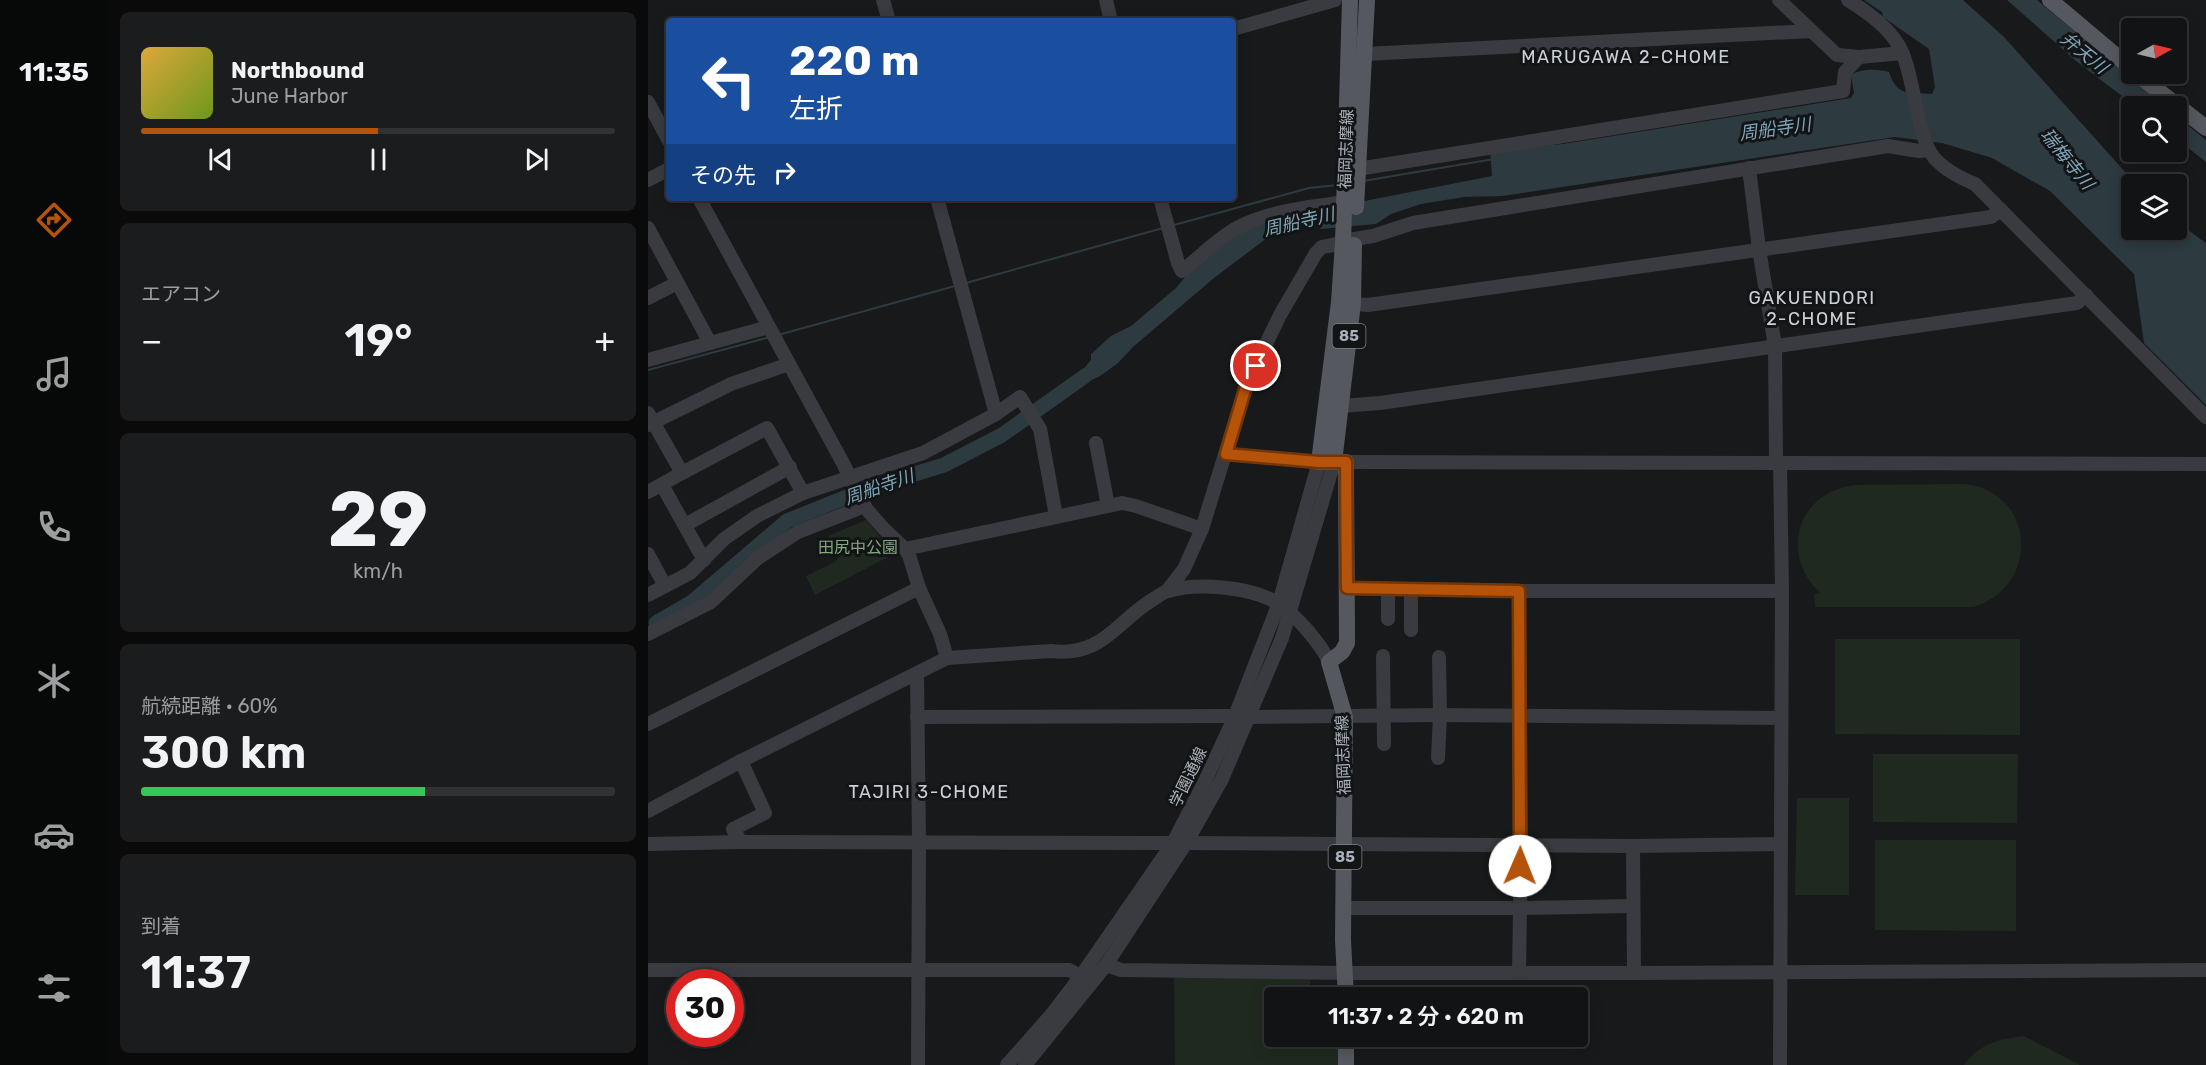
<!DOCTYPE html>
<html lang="ja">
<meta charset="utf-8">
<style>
:root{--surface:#121314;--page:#1b1c1d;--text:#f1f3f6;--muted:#9c9ea0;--line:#313234;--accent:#b45309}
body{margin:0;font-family:Rubik,"Noto Sans JP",sans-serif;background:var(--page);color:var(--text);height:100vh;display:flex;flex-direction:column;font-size:22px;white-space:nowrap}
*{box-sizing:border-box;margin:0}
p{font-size:20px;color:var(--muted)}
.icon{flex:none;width:33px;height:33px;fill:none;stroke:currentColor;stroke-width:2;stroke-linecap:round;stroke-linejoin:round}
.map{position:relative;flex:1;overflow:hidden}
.sheet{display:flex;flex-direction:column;gap:12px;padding:12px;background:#0a0a0b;width:540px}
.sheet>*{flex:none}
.top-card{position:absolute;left:18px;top:18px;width:570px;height:183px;border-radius:6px;box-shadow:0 3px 15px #0003,0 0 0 2px var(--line);background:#1a4fa0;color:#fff;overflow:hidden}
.needle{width:39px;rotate:82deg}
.controls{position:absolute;left:1473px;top:18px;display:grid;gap:12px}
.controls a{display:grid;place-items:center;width:66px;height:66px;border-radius:6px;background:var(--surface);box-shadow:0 3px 15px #0003,0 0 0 2px var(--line);font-size:30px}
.speed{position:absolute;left:18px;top:969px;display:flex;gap:12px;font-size:30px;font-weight:700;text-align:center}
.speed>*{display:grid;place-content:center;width:78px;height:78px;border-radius:50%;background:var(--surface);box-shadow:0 3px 15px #0003,0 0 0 2px var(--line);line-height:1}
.speed .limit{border:9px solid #d22;background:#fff;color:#111}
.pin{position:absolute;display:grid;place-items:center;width:51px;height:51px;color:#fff;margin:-26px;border:3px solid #fff;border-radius:50%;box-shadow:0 2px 6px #0007}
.me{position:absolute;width:66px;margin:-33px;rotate:1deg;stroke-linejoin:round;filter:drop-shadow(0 0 4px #0008)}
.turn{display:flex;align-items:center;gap:21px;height:126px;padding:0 24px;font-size:27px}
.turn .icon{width:78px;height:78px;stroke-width:2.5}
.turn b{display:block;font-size:42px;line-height:51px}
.then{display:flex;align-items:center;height:57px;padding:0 24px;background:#0003;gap:12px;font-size:22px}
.big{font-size:45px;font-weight:600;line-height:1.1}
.sheet .tile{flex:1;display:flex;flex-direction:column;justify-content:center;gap:9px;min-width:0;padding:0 21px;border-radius:9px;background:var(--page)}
.sheet .dial{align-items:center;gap:0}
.dial b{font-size:78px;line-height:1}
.song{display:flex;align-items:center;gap:18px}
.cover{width:72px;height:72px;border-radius:9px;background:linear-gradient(135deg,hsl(40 70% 55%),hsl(80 70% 35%))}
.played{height:6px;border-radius:3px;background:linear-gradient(90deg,var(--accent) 50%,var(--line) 50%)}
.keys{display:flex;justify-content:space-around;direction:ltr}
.heat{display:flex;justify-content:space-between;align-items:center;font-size:33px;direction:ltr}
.charge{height:9px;border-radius:4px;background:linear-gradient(90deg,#34c759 60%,var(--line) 0)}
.trip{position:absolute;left:616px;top:987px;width:324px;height:60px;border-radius:6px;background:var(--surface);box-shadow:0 3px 15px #0003,0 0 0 2px var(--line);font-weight:600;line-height:60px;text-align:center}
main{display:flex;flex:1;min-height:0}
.dock{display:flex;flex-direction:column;width:108px;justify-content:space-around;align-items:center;background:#070808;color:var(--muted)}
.dock .icon{width:42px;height:42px}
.dock .on{color:var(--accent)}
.dock b{font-size:27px;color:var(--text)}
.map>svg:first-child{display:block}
.green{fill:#202920}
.water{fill:#2d3a40}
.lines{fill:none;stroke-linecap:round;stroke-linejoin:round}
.stream{stroke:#2d3a40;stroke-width:2}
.river{stroke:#2d3a40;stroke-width:15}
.minor{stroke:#393b40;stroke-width:14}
.major{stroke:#55595f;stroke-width:16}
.route-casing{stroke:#753606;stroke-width:15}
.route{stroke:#b45309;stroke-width:10}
.labels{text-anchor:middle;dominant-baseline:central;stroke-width:6;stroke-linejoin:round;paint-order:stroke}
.shield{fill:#131416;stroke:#7d838a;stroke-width:1.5}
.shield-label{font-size:15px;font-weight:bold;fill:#aab2bb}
.street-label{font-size:16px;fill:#aab2bb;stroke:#131416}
.park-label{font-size:16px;fill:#83a87f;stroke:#131416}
.water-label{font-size:18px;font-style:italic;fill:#7fa6b8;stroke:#131416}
.neighbourhood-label{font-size:18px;letter-spacing:1.5px;fill:#cbd0d7;stroke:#131416}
</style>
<main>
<nav class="dock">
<b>11:35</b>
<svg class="icon on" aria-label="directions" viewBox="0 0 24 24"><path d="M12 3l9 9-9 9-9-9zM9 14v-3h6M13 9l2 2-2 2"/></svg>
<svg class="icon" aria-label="music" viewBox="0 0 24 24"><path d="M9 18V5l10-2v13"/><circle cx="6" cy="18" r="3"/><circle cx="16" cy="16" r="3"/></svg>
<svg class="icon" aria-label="phone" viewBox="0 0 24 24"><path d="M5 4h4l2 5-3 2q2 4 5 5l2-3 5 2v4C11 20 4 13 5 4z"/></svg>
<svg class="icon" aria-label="climate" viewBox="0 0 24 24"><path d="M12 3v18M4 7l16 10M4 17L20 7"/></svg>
<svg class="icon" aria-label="car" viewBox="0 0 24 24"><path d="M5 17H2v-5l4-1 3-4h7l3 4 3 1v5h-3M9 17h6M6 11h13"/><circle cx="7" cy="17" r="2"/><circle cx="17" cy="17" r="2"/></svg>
<svg class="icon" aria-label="filters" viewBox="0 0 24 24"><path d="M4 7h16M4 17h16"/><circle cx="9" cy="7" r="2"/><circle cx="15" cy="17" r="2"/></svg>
</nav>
<section class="sheet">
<div class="tile">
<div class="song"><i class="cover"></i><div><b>Northbound</b><p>June Harbor</p></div></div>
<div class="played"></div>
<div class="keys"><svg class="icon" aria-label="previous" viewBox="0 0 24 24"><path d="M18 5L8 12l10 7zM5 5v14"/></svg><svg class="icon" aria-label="pause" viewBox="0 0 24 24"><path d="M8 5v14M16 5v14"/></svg><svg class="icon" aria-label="next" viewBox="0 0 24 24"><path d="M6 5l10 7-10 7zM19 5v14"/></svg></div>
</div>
<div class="tile"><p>エアコン</p>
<div class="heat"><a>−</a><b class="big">19°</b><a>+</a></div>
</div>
<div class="tile dial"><b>29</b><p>km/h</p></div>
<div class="tile"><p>航続距離 · 60%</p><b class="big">300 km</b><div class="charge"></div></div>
<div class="tile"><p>到着</p><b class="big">11:37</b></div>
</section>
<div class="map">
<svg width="1558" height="1065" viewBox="0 0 1558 1065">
<rect width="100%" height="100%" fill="#18191b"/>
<!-- green -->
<g class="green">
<path d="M1207 485 1316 484C1388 491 1393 587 1325 607H1167L1166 594 1172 593C1131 554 1149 492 1207 485Z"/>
<path d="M218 520 243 550 242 556 167 595 158 576 187 562 190 558 180 536Z"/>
<path d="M1187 639H1372V735L1187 734Z"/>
<path d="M1225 754H1370L1369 823 1225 822Z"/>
<path d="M1149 798H1201V895H1147Z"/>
<path d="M1227 840H1368V931L1227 930Z"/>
<path d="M662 975V997L627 998V1036L690 1037V1065H527L526 977Z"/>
<path d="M1376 1036 1432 1065H1316C1332 1043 1351 1039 1376 1036Z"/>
</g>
<!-- water -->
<g class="water">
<path d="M1216 0H1315L1356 37 1488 184H1484V230H1528L1529 222 1558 243V405L1496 343 1486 274 1402 191 1344 158 1294 143 1247 137 854 196 816 197 773 204 743 214 728 224 673 229 661 222 631 229 566 278 485 347 470 363 452 376 425 389 417 384 433 372 443 360V354L463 336 483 326 528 288 544 269 592 230 619 220 844 176 842 150 915 144 1203 98 1206 93 1203 75C1213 68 1230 69 1241 72 1249 97 1261 92 1284 94L1287 87 1281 49 1235 17 1234 12Z"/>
<path d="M1359 0H1389L1517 106H1487L1428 61Z"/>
<path d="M1528 116 1558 140V162L1529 139Z"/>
</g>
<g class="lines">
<!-- stream -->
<g class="stream">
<path d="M715 181 846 159"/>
<path d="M526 225 661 188 689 185"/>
<path d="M318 283 515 228"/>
<path d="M130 335 307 286"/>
<path d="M0 370 122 337"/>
</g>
<!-- river -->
<path class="river" d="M8 623 44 602 139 521 221 488 296 465 354 435 437 376"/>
<!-- minor -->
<g class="minor">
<path d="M235 0 241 21"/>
<path d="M458 0 463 21"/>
<path d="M1131 0 1189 55 1211 57 1254 53"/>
<path d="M1200 0C1221 13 1245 30 1255 54 1266 83 1268 121 1280 148 1288 166 1310 177 1327 184L1558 417"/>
<path d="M585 29 687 0"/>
<path d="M708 51 717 54 1163 31"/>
<path d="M0 102 21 141"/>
<path d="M1101 168 1111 249 1127 346 1128 463"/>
<path d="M710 169 1195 91 1197 72 1211 57"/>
<path d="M0 180 21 169"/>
<path d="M51 198 196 465 214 504 235 528 257 549 261 555 271 588 292 634 299 658"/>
<path d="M289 198 348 414"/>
<path d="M512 198 530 263 534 271C552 257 569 239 589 228 621 211 661 207 697 202"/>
<path d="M0 228 62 343"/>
<path d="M706 239 725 236 765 223 1240 146 1271 151 1280 150"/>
<path d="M0 298 29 283"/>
<path d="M695 303 720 305 1343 217 1353 210"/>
<path d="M0 360 121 327"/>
<path d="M693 406 732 403 1429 303 1438 295"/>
<path d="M0 413 34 473 0 492"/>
<path d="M0 425 83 384 141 364"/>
<path d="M448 443 460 506"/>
<path d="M698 462 1558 464"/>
<path d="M1132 463 1134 591 1132 1065"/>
<path d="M34 473 119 428 155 493"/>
<path d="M14 485 56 560"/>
<path d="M37 525 142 467"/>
<path d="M257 549 474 503 488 506 554 529"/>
<path d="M0 554 17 586"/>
<path d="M699 588 871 591H1134"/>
<path d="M519 591 536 569 554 529 599 383 632 315 668 253 674 247 695 243"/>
<path d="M0 595 42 573 76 539 109 516 155 493 275 453 348 414 372 397 392 429 408 516"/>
<path d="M740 619V588"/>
<path d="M763 630V589"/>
<path d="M0 634 63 602 110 558 150 532 217 506"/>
<path d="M735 656 736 744"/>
<path d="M269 675 271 842 270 1065"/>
<path d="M269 717 587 716"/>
<path d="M602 717 792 715 1133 718"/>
<path d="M0 724 271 588"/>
<path d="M790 758 792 715 791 657"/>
<path d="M0 811 93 761 299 658 403 651C454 657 467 623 504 600 509 597 515 592 520 591 550 582 605 587 631 604 647 614 674 645 681 662"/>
<path d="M93 842 85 829 117 813 93 761"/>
<path d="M538 843 985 846 1133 844"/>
<path d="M0 844 93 842 525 843"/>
<path d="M985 846 986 973"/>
<path d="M696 908H872L984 906"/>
<path d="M458 965 473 970 698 973H986L1558 970"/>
<path d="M0 970H421L433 976"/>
<path d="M871 973 873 844 871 591"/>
<path d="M359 1065 404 1014 433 976 525 843 558 779 587 716 631 603 671 462 578 454"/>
<path d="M377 1065 458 965 538 843 574 779 634 638 686 462"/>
</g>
<!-- major -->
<g class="major">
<path d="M1402 0 1484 69"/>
<path d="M1489 74 1558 128"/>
<path d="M708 207 719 0"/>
<path d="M686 462 705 303 706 245"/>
<path d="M698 998 695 940 697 717 681 662 694 652 699 643 698 462H671L691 302 695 243 702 0"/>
<path d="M698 1065V1036"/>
</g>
</g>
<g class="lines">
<!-- route casing -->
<g class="route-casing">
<path id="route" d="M608 366 599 383 578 454 671 462H698L699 588 871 591 872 866"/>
</g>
<!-- route -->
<use href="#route" class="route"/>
</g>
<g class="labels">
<!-- shield labels -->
<g class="shield">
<rect x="684.5" y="324" width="33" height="24" rx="4.5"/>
<rect x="680.5" y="845" width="33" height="24" rx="4.5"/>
</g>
<g class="shield-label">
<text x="701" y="336">85</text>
<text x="697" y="857">85</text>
</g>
<!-- street labels -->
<g class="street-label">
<text transform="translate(698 149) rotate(-88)">福岡志摩線</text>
<text transform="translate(695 755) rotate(-92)">福岡志摩線</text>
<text transform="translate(540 777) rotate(-64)">学園通線</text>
</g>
<!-- park labels -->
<g class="park-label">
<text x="210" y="547">田尻中公園</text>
</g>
<!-- water labels -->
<g class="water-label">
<text transform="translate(1436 53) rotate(39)">弁天川</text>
<text transform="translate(1127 129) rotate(-8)">周船寺川</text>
<text transform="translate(1419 159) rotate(51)">瑞梅寺川</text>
<text transform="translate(651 222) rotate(-13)">周船寺川</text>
<text transform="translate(231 487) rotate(-19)">周船寺川</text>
</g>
<!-- neighbourhood labels -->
<g class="neighbourhood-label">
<text x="978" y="57">MARUGAWA 2-CHOME</text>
<text x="1164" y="298">GAKUENDORI<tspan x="1164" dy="21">2-CHOME</tspan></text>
<text x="281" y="792">TAJIRI 3-CHOME</text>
</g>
</g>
</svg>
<div class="controls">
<a><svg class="needle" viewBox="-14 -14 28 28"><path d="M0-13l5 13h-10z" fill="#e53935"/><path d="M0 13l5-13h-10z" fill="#9c9ea0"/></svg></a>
<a><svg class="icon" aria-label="search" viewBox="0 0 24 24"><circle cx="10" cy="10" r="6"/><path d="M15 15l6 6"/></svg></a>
<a><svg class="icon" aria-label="layers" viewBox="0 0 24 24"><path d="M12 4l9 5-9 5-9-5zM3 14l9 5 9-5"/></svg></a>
</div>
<div class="speed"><div class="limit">30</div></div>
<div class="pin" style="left:608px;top:366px;background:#d93025"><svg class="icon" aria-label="arrive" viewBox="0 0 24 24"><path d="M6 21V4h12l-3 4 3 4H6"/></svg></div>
<svg class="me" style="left:872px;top:866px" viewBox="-20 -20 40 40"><circle r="19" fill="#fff"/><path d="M0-13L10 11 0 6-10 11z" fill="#b45309"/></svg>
<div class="trip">11:37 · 2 分 · 620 m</div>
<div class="top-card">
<div class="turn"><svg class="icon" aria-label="left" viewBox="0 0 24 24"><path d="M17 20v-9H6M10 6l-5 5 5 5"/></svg><div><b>220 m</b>左折</div></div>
<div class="then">その先<svg class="icon" aria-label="right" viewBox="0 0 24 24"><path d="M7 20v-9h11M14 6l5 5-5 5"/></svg></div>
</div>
</div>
</main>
